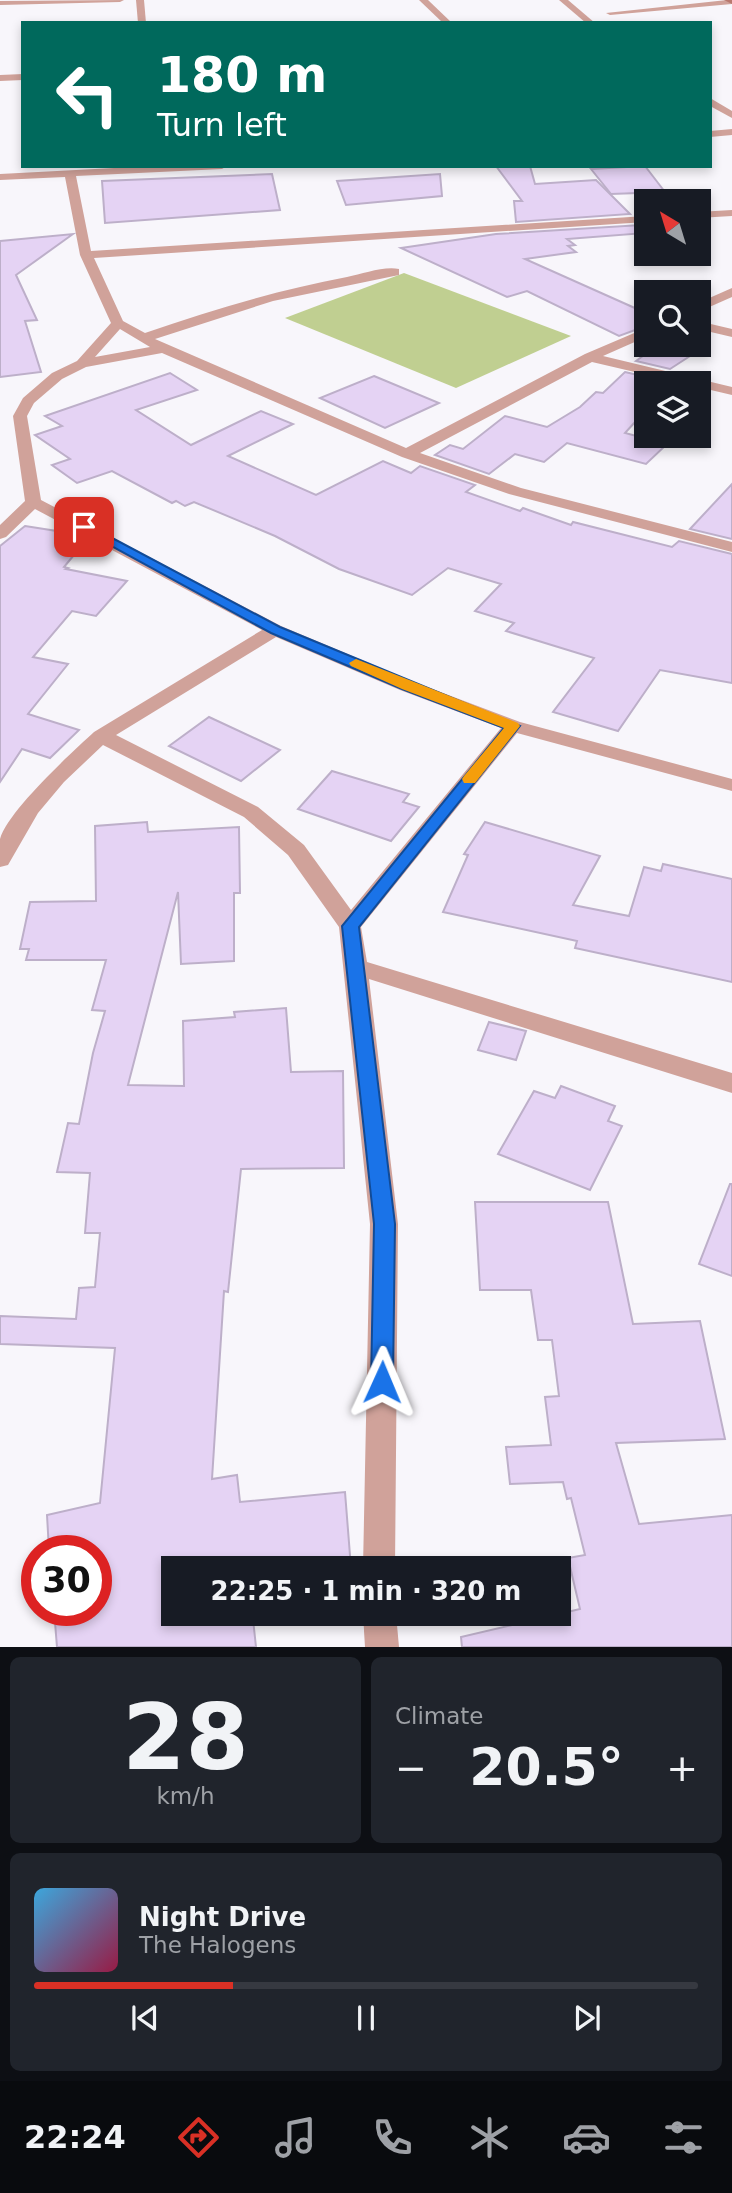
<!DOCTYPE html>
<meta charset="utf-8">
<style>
:root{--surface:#171b24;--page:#20242c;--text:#f1f3f6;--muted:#9ea1a6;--line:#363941;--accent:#d93025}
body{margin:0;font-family:"DejaVu Sans",sans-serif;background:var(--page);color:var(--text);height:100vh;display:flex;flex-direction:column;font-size:26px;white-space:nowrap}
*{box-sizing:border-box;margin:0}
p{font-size:23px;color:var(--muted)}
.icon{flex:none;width:38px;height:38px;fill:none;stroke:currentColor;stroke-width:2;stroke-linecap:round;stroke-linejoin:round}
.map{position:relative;height:1647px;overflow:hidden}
.sheet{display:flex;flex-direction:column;gap:10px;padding:10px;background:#0d0f14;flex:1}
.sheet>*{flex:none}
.banner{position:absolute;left:21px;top:21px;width:691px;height:147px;border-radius:0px;box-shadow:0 4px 10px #0003;background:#00695c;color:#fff;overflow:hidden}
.needle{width:46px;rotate:322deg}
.controls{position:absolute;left:634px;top:189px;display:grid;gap:14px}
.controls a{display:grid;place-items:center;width:77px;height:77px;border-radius:0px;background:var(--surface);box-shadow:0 4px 10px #0003;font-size:35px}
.speed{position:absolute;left:21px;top:1535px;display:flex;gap:14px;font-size:35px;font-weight:700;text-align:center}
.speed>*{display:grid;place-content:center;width:91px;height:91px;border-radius:50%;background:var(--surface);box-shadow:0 4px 10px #0003;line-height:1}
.speed .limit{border:10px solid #d22;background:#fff;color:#111}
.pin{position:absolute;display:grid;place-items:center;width:60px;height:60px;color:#fff;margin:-30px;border-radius:14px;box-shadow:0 4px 10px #0006}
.me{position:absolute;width:77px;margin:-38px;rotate:1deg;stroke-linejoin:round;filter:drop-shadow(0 0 5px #0008)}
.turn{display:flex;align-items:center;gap:24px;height:147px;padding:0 21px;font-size:32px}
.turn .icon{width:91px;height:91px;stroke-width:2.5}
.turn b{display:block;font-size:49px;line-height:60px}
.big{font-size:52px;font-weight:700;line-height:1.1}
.sheet .widget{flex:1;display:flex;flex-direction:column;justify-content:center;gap:10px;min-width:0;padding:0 24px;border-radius:10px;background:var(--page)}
.sheet .dial{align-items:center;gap:0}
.dial b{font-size:91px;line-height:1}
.song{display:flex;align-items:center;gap:21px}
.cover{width:84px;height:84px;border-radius:10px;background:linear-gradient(135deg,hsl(200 70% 55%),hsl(340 70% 35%))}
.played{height:7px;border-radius:4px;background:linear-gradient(90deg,var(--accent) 30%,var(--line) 30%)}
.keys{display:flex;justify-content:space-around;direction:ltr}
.heat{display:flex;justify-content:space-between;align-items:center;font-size:38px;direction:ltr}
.sheet .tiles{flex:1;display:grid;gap:10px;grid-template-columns:1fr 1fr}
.widget:last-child{grid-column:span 2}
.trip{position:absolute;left:161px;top:1556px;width:410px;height:70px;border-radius:0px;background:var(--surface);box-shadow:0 4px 10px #0003;font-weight:700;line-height:70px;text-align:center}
.tabs{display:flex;height:112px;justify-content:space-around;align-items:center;background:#090b0e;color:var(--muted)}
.tabs .icon{width:49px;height:49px}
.tabs .current{color:var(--accent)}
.tabs b{font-size:32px;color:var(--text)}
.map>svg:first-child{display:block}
.green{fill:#c0cf91}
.building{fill:#e5d3f4;stroke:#bdafc9;stroke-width:2}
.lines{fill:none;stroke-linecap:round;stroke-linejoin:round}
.street{fill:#d0a29a;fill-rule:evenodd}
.secondary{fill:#b9786e;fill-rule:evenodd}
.route{fill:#1a73e8;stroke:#114b97;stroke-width:2}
.slow{fill:#f59e0b}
</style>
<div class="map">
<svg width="732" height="1647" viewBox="0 0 732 1647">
<rect width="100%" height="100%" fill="#f8f6fb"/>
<!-- green -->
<path class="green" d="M404 273 571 336 456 388 285 318Z"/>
<!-- building -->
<g class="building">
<path d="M496 166H530L535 184 596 180 630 214 516 222 514 201H522Z"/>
<path d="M645 166 665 192 611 194 591 169Z"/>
<path d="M272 174 280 210 105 223 102 181Z"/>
<path d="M440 174 442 196 346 205 337 181Z"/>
<path d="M641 225 646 233 567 239 575 245 568 246 576 252 525 259 646 313V326L619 336 527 291 507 297 401 248 496 234Z"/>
<path d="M73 234 16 275 37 320 25 321 41 372 0 377V241Z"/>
<path d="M658 345H707L670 369 636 361Z"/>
<path d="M625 372 655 379 646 383V410L625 433 667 444 646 464 567 443 544 462 515 454 489 474 435 455 450 445 463 449 505 416 547 427 580 407 596 392 603 393Z"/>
<path d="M170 373 197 390 136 410 191 445 261 411 293 424 228 456 316 495 383 461 411 473 420 466 475 485 466 492 520 511 523 508 571 525 573 522 672 547 679 541 732 554V683L660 670 618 731 553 712 594 658 506 631 514 623 475 611 501 584 448 568 412 595 339 569 275 536 194 502 185 506 176 501 172 503 112 471 77 483 52 465 70 459 35 435 62 426 45 416Z"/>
<path d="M374 376 439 403 385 428 320 398Z"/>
<path d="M732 484V539L690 529Z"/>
<path d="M25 526 63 532 56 539 84 543 64 567 68 568 66 569 127 581 96 616 72 611 33 657 68 664 28 714 79 730 50 758 22 749 0 782V546Z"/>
<path d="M209 717 280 750 241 781 169 746Z"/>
<path d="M332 771 409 794 403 802 419 807 391 841 298 809Z"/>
<path d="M147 822 148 832 239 827 240 893H234V961L181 964 178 892 128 1085 184 1086 183 1021 235 1017 234 1012 286 1008 291 1072 343 1071 344 1168 241 1169 228 1292 224 1291 212 1479 237 1475 240 1502 345 1492 351 1568H173V1614H309L253 1619 256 1647H57L54 1610H96V1550H49L47 1515 100 1503 115 1348 0 1344V1316L76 1319 79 1288 95 1287 100 1233H85L90 1173 57 1172 68 1123 79 1124 93 1053 105 1011 92 1010 106 960H26L29 949H20L30 902 96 901 95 826Z"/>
<path d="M485 822 600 856 573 905 629 916 644 867 661 871 663 864 732 879V982L575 948 577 941 443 912 468 855 464 854Z"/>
<path d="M489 1022 526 1031 516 1060 478 1050Z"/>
<path d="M561 1086 615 1106 608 1121 622 1126 590 1190 498 1154 534 1091 555 1098Z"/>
<path d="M730 1184H732V1276L699 1264Z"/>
<path d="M475 1202H608L633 1324 700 1321 725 1439 616 1443 639 1524 732 1515V1647H462L461 1637 580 1609 568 1558 585 1555 571 1498 567 1499 563 1482 510 1484 506 1447 551 1445 545 1397 559 1396 552 1340H538L531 1290H480Z"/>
</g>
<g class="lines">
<!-- street -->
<g class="street">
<path d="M124 0 120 2 0 5V1Z"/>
<path d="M136 0H144L146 23H138Z"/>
<path d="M419 0H428L452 23H443Z"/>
<path d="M559 0H568L595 23H586Z"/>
<path d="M727 0H732V4L610 15 606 13Z"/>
<path d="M23 74V80L0 81V75Z"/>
<path d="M710 98 732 111V118L710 106Z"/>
<path d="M732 129V135L710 137V131Z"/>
<path d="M152 166H227L222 169 76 176 91 251 646 216V222L94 258 123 321 145 333C211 310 278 290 347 277 363 274 383 266 399 269V275L273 301 155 339 406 448 585 354 646 328V337L603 356 732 387V395L698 387V383H682L592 362 420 453 521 488 732 542V552L509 494 402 457 162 353 86 367 62 379 34 403 27 416 41 500 281 626 414 682 520 722 732 779V791L517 733 361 927 367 962 732 1073V1093L369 979 398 1224 395 1568H363L370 1224 339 927 288 855 244 817 103 745 64 782 38 813 8 865 0 867C0 859 0 847 0 839 8 811 71 753 94 732L262 630 35 509 6 537 0 539V525L25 501 13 416 23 398 52 373 77 361 111 323 80 255 65 177 0 180V174ZM120 329 150 347 95 357ZM276 637 400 690 501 728 351 910 304 845 258 807 116 735Z"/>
<path d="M732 210V216L698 218V212Z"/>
<path d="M732 288V297L698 312V303Z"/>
<path d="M698 321 732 329V337L698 329Z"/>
<path d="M363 1614H396L399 1647H365Z"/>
</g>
<!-- secondary -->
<path class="secondary" d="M724 0H732V4Z"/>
</g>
<!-- route -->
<path class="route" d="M84 523 280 627 520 726 359 927 395 1224 393 1382 390 1390 382 1393 374 1390 371 1382 374 1224 342 926 504 728 402 689 271 633 80 529V524Z"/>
<!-- slow -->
<path class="slow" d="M356 659 518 723 520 726 475 783H464L462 779 464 776 504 728 402 689 351 666 349 663Z"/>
</svg>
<div class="controls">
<a><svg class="needle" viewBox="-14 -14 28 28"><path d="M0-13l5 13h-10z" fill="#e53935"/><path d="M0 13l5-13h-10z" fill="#9ea1a6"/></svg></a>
<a><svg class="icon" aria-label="search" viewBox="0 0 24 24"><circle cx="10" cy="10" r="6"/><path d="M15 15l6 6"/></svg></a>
<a><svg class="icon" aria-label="layers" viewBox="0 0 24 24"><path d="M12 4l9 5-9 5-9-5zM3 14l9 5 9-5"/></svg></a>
</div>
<div class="speed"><div class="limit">30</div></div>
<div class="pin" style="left:84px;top:527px;background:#d93025"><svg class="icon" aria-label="arrive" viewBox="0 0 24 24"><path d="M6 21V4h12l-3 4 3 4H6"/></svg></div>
<svg class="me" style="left:382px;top:1382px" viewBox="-20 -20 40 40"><path d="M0-17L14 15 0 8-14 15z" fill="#1a73e8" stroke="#fff" stroke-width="4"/></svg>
<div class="trip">22:25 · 1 min · 320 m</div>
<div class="banner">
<div class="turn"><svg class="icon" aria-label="left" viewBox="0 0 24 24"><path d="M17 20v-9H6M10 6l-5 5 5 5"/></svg><div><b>180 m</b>Turn left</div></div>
</div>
</div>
<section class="sheet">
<div class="tiles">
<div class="widget dial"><b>28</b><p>km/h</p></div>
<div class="widget"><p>Climate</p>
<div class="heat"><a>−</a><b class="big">20.5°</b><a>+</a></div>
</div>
<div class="widget">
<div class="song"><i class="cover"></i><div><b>Night Drive</b><p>The Halogens</p></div></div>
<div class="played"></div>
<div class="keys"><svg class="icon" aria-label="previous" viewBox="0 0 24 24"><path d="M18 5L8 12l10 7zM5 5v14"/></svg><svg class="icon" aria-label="pause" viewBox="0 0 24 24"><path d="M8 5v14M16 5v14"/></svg><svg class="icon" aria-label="next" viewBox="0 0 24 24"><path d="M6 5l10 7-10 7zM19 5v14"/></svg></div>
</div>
</div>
</section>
<nav class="tabs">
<b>22:24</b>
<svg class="icon current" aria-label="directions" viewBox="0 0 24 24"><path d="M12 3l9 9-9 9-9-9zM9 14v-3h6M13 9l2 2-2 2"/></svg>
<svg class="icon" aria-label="music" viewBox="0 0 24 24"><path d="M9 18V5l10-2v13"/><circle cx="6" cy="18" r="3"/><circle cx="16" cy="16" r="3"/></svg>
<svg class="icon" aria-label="phone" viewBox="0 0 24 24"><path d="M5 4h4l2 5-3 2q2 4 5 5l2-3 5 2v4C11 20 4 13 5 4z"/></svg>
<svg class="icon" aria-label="climate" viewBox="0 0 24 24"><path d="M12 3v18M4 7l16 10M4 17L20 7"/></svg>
<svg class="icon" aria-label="car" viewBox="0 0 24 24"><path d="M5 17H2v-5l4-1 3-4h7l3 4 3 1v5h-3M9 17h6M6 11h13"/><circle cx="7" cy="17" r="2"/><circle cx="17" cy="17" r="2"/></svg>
<svg class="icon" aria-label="filters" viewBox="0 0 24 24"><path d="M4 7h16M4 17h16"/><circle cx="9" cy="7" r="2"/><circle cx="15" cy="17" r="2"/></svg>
</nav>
